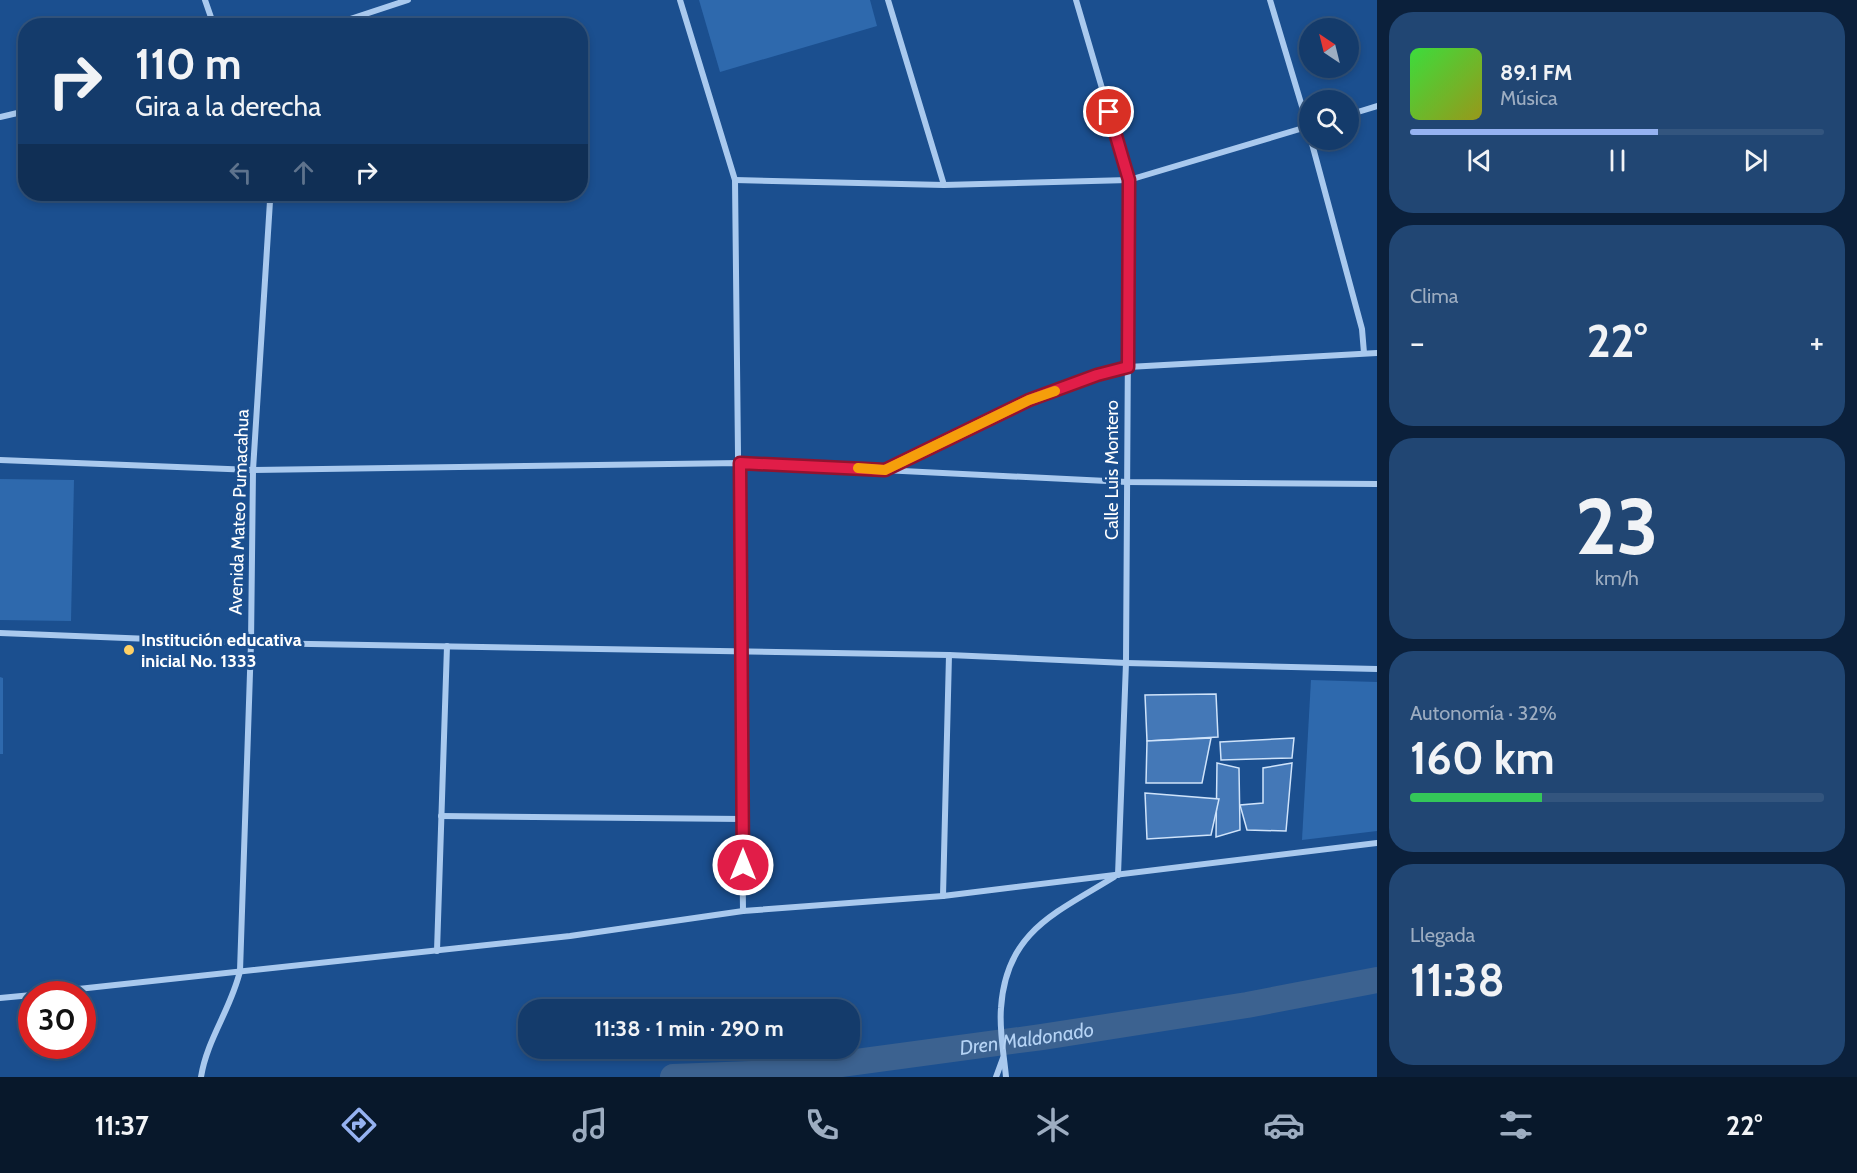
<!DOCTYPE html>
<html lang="es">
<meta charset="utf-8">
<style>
:root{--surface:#143b6b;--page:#214673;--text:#f1f3f6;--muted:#9dadc1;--line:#33557e;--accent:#95b2f1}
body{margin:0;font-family:Cabin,sans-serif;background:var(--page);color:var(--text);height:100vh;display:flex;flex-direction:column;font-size:22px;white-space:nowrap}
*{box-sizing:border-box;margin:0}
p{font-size:20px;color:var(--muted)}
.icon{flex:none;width:33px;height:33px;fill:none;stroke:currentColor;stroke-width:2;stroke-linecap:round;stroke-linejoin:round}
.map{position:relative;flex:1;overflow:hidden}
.details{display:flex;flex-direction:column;gap:12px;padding:12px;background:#0b203b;width:480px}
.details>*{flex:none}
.top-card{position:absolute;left:18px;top:18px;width:570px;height:183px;border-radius:24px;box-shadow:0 3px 9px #0003,0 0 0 2px var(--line);background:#143b6b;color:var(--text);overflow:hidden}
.needle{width:39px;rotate:325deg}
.controls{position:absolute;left:1299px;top:18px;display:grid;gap:12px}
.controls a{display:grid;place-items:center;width:60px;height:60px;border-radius:50%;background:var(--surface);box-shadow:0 3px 9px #0003,0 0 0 2px var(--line);font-size:30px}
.speed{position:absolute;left:18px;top:981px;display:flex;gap:12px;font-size:30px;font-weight:700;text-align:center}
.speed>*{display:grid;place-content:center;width:78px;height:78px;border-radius:50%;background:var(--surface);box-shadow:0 3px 9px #0003,0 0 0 2px var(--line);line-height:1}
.speed .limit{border:9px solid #d22;background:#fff;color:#111}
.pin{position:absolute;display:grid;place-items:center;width:51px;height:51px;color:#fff;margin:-26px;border:3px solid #fff;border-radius:50%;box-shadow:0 2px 6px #0007}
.me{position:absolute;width:66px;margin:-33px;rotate:0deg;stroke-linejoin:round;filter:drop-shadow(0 0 4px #0008)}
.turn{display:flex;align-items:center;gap:21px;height:126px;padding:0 18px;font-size:27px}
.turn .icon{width:78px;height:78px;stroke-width:2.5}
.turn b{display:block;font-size:42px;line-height:51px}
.lanes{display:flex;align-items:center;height:57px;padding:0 18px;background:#0003;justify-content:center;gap:30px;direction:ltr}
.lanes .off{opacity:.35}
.big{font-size:45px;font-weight:700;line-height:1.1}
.details .tile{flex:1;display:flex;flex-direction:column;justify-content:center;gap:9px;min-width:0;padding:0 21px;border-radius:24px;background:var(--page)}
.details .dial{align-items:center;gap:0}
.dial b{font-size:78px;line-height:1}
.song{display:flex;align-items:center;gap:18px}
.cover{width:72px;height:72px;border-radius:9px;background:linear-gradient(135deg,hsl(120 70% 55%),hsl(60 70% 35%))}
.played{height:6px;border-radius:3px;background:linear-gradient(90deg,var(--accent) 60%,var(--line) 60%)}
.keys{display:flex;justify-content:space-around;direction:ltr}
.heat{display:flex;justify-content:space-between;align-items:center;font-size:33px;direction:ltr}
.charge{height:9px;border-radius:4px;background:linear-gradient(90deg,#34c759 32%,var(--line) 0)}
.trip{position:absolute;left:518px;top:999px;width:342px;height:60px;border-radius:24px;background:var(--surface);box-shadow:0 3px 9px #0003,0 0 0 2px var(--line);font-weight:700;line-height:60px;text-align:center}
.tabs{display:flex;height:96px;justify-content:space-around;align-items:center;background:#08182b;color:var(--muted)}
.tabs .icon{width:42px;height:42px}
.tabs .selected{color:var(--accent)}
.tabs b{font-size:27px;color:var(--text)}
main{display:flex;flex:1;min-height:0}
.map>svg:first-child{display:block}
.green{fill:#2e69ad}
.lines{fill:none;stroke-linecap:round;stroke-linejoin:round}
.canal{stroke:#3c6290;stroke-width:26}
.building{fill:#4478b7;stroke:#cfe3fa;stroke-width:1.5}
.street{stroke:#a9c9ee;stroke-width:6}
.route-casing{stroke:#92132f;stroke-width:15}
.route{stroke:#e11d48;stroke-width:10}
.slow{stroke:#f59e0b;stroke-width:10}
.poi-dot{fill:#ffd166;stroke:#1b4f8f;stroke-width:2}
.labels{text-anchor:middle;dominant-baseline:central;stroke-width:6;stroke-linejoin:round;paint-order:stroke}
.street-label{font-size:18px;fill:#fff;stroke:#1b4f8f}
.poi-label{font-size:18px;font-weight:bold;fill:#fff;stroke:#1b4f8f;text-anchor:start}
.water-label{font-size:20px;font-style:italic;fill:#b5d3f5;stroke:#1b4f8f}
</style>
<main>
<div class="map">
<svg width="1377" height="1077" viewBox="0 0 1377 1077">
<rect width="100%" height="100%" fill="#1b4f8f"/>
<!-- green -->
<g class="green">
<path d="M699 0H870L877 26 720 72Z"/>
<path d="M0 479 74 480 71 621 0 620Z"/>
<path d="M0 677 3 678V754H0Z"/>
<path d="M1311 680 1377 682V831L1302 840Z"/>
</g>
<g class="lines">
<!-- canal -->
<path class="canal" id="s1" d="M673 1077 775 1073 1042 1037 1247 1005 1377 980"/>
</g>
<!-- building -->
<g class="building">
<path d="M1216 694 1218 737 1147 741 1145 695Z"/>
<path d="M1211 738 1202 783H1146L1147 741Z"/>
<path d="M1294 738 1292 758 1221 760 1220 742Z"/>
<path d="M1217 763 1239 768 1240 830 1216 837Z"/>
<path d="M1292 763 1286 831 1247 830 1240 805 1263 803V768Z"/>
<path d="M1145 793 1219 799 1211 835 1147 839Z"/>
</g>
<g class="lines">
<!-- street -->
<g class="street">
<path d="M205 0 214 26"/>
<path d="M680 0 735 180 743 911"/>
<path d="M888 0 944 185"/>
<path d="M1076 0 1129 180 1126 663 1118 875"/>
<path d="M1270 0 1310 133"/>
<path d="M329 26 408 0"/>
<path d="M1348 115 1377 106"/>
<path d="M0 117 26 111"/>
<path d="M1311 140 1362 329 1364 353"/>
<path d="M735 180 944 185 1129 180 1310 126"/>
<path d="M0 460 253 470 740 463 1127 482 1377 484"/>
<path d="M886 470 1029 400 1128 367 1377 353"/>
<path d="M0 633 251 643 949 655 1126 663 1377 669"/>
<path d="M441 816 743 819"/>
<path d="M943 896 949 655"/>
<path d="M437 951 447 646"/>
<path d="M32 994 570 936 743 911 943 896 1377 843"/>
<path d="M0 998 32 995"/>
<path d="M201 1077C207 1039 231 1009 240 971L251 643 253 470 270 201 268 194"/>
<path d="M996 1077 1003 1058"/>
<path d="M1006 1077C1004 1055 999 1030 1001 1008 1006 931 1056 913 1114 877"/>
</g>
</g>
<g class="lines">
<!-- route casing -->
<g class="route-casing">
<path id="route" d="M743 865 740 463 885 470 1029 400 1097 375 1128 367 1129 180 1109 112"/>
</g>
<!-- route -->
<use href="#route" class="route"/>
<!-- slow -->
<path class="slow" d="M858 468 885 470 1029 400 1055 391"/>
</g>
<!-- markers -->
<circle class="poi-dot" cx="129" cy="650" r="6"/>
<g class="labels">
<!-- street labels -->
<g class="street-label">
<text transform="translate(1112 470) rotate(-90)">Calle Luis Montero</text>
<text transform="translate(239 512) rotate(-88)">Avenida Mateo Pumacahua</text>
</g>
<!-- poi labels -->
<g class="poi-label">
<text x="141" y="640">Institución educativa<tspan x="141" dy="21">inicial No. 1333</tspan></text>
</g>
<!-- water labels -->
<g class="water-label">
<text stroke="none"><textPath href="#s1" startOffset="356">Dren Maldonado</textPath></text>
</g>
</g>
</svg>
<div class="controls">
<a><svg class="needle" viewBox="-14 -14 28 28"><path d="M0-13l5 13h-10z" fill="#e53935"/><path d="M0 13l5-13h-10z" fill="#9dadc1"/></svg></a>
<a><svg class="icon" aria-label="search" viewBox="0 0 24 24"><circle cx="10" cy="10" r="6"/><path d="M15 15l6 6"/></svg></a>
</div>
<div class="speed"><div class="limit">30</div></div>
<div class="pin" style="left:1109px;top:112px;background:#d93025"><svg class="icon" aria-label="arrive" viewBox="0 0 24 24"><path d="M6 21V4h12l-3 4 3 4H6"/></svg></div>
<svg class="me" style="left:743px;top:865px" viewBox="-20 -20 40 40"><circle r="17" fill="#e11d48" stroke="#fff" stroke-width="3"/><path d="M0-11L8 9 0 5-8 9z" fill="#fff"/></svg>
<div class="trip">11:38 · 1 min · 290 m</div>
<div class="top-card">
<div class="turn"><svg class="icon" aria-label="right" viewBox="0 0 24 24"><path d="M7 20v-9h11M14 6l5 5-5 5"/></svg><div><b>110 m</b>Gira a la derecha</div></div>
<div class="lanes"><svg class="icon off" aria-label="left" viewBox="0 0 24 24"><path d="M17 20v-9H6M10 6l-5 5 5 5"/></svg><svg class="icon off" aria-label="ahead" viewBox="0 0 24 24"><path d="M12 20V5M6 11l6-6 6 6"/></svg><svg class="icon" aria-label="right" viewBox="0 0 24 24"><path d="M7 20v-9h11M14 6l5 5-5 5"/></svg></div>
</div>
</div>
<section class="details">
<div class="tile">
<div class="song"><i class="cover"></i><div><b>89.1 FM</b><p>Música</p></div></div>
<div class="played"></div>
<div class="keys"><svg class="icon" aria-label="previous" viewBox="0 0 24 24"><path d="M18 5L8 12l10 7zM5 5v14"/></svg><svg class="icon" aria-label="pause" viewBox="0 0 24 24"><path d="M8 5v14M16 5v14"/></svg><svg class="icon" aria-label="next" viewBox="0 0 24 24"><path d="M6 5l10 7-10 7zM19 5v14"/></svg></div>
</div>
<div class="tile"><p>Clima</p>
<div class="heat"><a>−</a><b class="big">22°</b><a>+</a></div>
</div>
<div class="tile dial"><b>23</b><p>km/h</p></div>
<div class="tile"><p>Autonomía · 32%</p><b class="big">160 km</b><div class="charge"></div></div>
<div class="tile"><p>Llegada</p><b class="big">11:38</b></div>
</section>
</main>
<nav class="tabs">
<b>11:37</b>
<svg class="icon selected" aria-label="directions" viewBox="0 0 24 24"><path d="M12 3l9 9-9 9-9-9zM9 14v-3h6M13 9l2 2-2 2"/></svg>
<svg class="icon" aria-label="music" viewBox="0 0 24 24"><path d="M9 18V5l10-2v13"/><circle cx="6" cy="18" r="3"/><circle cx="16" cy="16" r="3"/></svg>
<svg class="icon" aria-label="phone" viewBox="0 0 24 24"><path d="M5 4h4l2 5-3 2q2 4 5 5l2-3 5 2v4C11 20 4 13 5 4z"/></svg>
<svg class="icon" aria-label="climate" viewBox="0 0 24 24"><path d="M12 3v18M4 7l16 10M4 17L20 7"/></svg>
<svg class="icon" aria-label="car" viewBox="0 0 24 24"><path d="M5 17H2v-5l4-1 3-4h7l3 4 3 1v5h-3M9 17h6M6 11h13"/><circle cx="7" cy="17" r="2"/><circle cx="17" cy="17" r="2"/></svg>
<svg class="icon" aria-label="filters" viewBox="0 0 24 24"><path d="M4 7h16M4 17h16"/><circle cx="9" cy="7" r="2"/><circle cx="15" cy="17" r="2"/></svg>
<b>22°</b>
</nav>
